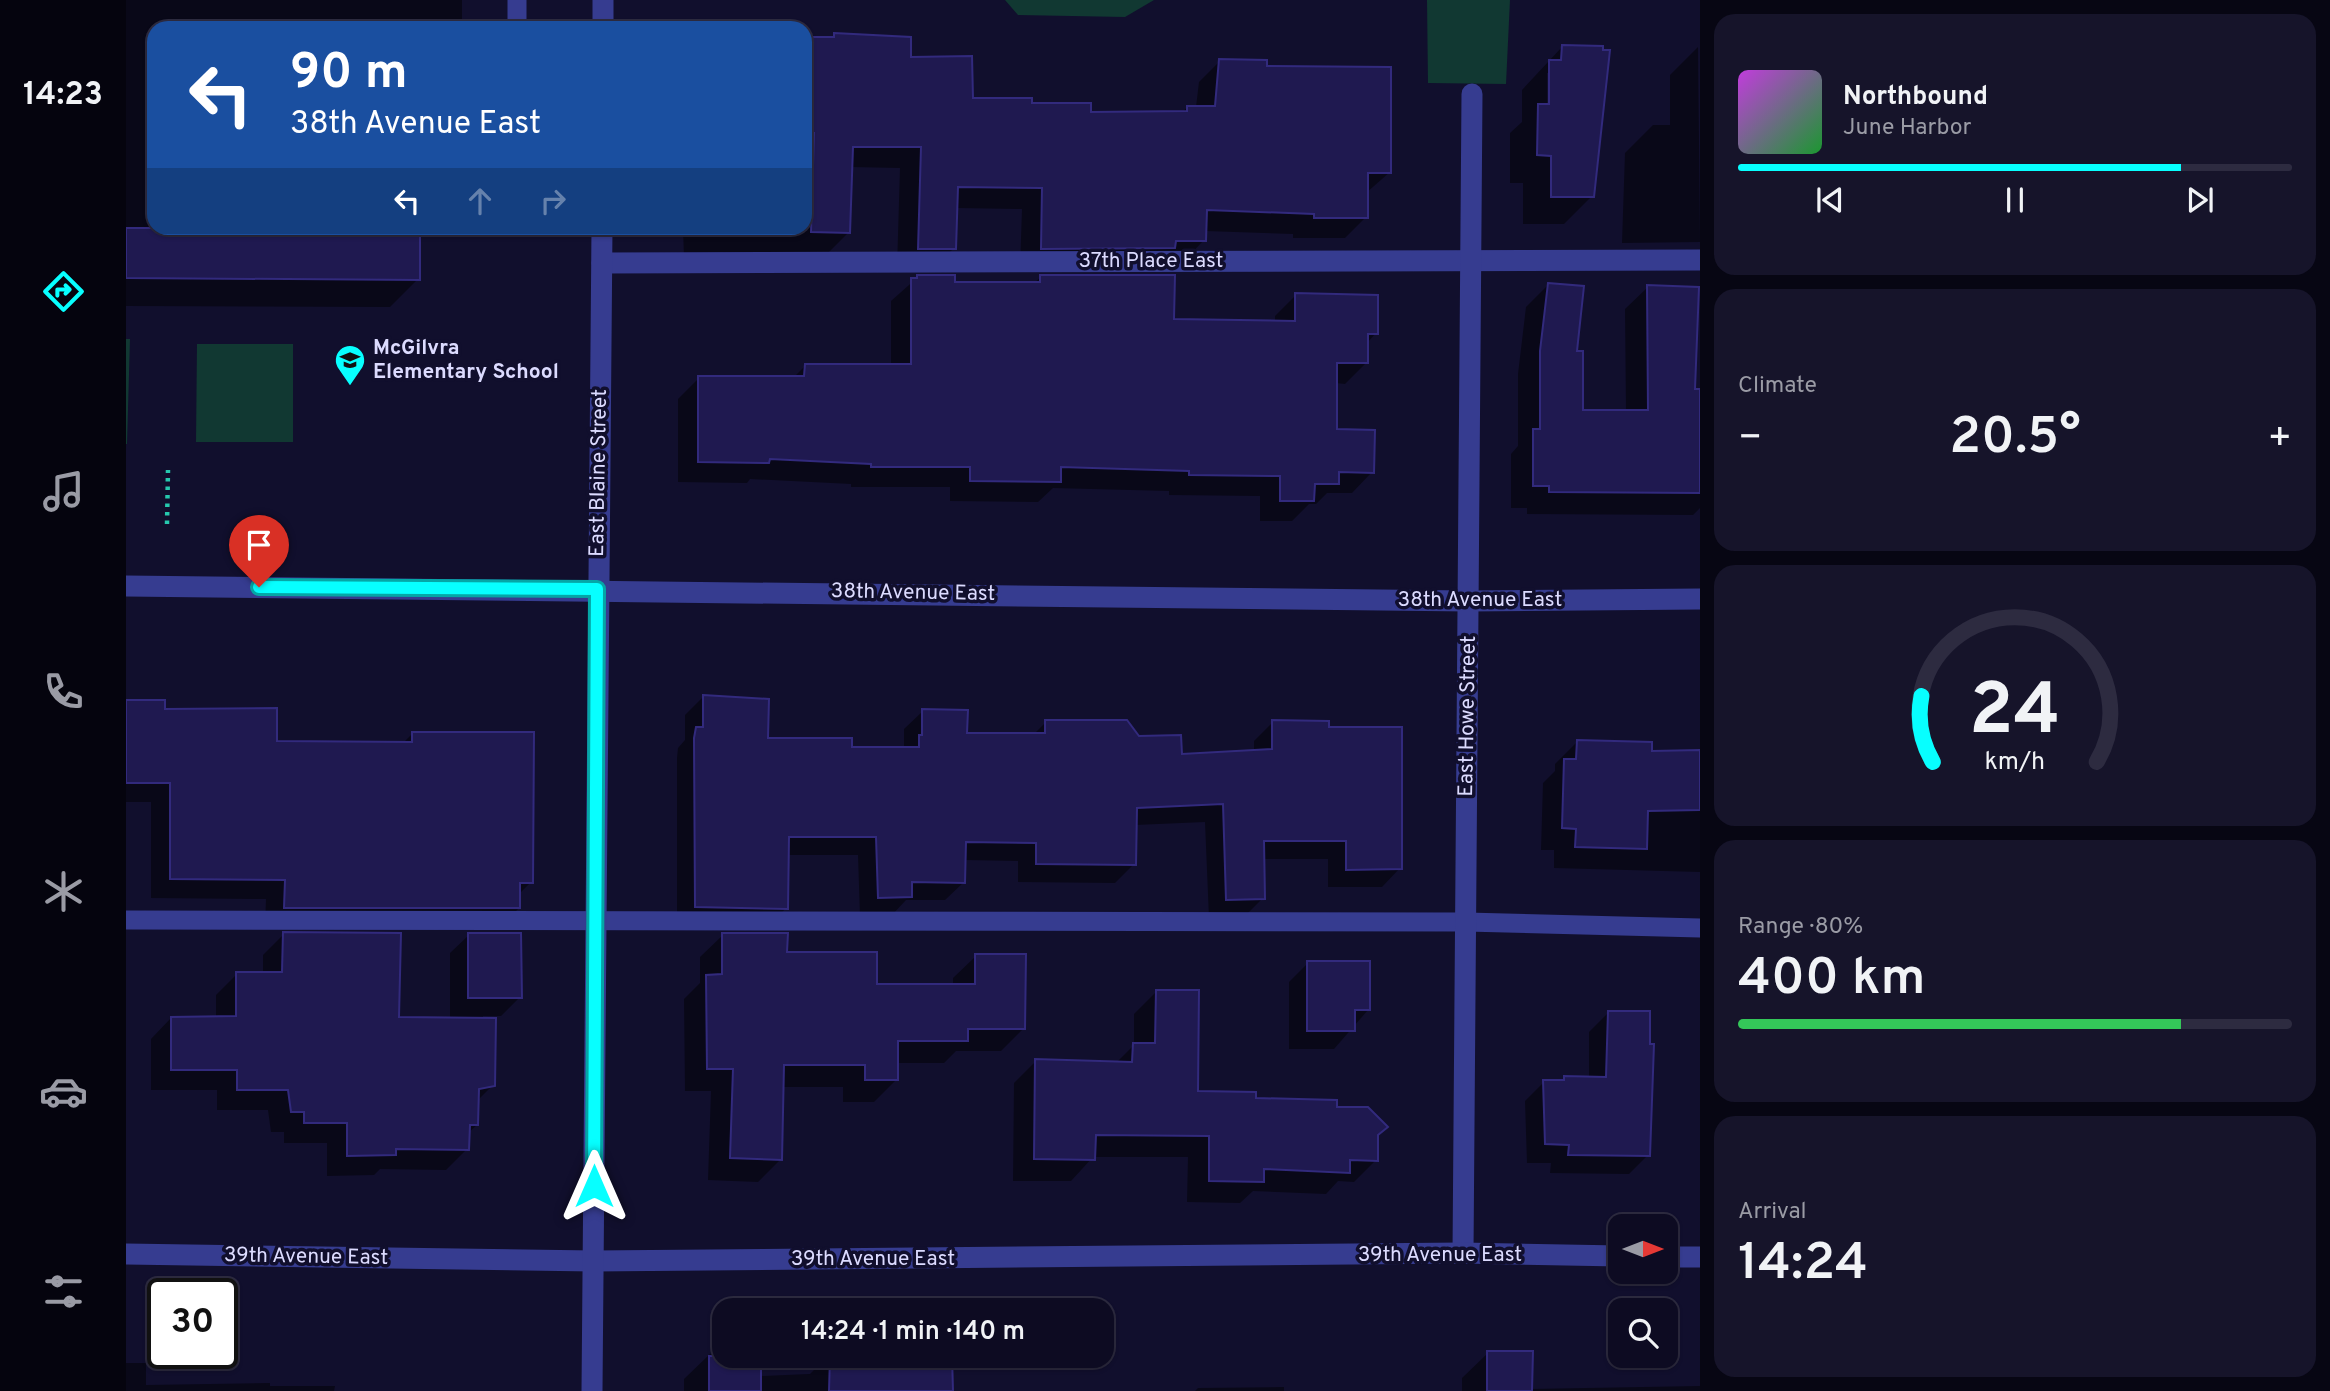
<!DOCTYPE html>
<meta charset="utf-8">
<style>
:root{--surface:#0d0b22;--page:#16142a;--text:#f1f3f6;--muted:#9a9ba5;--line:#2d2b40;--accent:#07ffff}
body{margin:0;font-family:Overpass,sans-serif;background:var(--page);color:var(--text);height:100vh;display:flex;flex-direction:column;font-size:26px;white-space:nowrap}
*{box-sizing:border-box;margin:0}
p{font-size:23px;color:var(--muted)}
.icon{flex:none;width:38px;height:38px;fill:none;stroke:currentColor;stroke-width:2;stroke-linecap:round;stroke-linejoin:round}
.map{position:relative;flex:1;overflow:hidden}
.sheet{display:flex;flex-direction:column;gap:14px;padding:14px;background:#070613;width:630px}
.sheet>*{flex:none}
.banner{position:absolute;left:21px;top:21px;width:665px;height:214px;border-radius:21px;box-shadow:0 2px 5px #0004,0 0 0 2px var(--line);background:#1a4fa0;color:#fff;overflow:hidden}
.needle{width:46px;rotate:90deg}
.tools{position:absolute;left:1482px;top:1214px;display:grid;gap:14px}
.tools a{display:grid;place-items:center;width:70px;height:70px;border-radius:14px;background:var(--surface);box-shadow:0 2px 5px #0004,0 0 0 2px var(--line);font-size:35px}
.speed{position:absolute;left:21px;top:1278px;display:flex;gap:14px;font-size:35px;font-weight:700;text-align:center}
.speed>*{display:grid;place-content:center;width:91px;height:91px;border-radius:50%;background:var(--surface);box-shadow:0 2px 5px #0004,0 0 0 2px var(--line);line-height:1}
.speed .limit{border:4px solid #111;border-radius:10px;background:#fff;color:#111}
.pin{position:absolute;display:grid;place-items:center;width:60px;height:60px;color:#fff;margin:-72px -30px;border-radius:50% 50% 50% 0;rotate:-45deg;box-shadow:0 0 7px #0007}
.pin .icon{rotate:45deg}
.me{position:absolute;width:77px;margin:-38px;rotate:0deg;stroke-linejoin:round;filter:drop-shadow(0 0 5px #0008)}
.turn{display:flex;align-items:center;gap:24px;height:147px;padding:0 28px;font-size:32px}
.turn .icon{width:91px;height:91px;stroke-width:2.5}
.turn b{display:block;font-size:49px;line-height:60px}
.lanes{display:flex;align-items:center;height:66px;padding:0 28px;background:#0003;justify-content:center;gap:35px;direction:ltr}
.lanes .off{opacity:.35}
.big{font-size:52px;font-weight:600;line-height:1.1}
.sheet .card{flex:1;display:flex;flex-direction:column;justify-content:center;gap:10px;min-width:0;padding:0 24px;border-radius:21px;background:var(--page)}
.sheet .dial{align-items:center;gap:0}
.dial svg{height:182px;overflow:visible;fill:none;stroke:var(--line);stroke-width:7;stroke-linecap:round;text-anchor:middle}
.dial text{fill:var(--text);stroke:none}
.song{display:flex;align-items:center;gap:21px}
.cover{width:84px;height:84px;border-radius:10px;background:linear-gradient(135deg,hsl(290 70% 55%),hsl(130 70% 35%))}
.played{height:7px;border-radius:4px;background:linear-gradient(90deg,var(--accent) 80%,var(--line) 80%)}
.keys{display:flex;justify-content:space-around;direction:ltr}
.heat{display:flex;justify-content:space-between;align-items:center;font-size:38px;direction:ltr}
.charge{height:10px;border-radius:5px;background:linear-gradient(90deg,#34c759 80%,var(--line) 0)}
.trip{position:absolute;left:586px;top:1298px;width:402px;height:70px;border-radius:21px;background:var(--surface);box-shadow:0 2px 5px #0004,0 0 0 2px var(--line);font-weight:600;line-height:70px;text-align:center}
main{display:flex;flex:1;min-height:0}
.tabs{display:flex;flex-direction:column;width:126px;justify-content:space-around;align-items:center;background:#05040e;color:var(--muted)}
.tabs .icon{width:49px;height:49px}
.tabs .on{color:var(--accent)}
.tabs b{font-size:32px;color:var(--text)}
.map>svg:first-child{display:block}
.green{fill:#113832}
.shadow{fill:#0007;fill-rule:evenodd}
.building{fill:#1f1950;stroke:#322a7d;stroke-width:2}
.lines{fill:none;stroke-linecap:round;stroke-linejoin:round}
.path{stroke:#26c8ae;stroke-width:4.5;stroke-dasharray:3.5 5;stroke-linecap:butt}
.lane{stroke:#363c90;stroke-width:19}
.street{stroke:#363c90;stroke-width:21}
.route-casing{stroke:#05a6a6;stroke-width:18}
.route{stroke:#07ffff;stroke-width:12}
.labels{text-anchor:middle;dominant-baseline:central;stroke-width:7;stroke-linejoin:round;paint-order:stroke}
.street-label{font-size:21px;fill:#dcdbff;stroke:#110f2d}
.poi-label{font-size:21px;font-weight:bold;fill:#dcdbff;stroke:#110f2d;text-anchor:start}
</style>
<main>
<nav class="tabs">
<b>14:23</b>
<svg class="icon on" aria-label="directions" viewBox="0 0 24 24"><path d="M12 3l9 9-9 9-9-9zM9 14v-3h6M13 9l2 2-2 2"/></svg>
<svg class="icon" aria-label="music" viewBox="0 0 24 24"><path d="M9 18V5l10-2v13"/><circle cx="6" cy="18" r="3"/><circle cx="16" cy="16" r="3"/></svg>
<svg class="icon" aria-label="phone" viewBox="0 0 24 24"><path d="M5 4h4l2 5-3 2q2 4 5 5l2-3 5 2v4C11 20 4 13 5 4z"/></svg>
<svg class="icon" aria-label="climate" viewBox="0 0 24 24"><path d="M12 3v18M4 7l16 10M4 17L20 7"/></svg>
<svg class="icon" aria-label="car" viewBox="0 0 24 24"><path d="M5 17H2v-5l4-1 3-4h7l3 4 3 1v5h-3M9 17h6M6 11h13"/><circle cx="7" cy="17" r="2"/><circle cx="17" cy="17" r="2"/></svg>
<svg class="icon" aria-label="filters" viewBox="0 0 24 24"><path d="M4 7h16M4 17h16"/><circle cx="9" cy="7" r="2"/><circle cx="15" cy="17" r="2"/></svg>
</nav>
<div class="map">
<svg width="1574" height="1391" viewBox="0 0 1574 1391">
<rect width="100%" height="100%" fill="#110f2d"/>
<!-- green -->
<g class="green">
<path d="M879 0H1037H1028L999 17 892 15Z"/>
<path d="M1301 0H1384L1380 84 1302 83Z"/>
<path d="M0 339H4L1 444H0Z"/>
<path d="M71 344H167V442H70Z"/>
</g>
<!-- shadow -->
<g class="shadow">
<path d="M0 0H336V28H28V228H292V279L264 307 0 306Z"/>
<path d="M708 35 783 58 845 100 963 114 1056 113 1061 107H1070L1073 82 1094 61 1139 68 1264 172 1240 193V217L1219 238H1167V234L1079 231 1078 240 1057 262 894 269 896 209 830 208 828 248 807 269H771L774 168 724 167 722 233 701 254 558 257 557 228H679V43L682 39H704Z"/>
<path d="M1436 47 1466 196 1438 224H1397V183H1384V133L1396 122V90ZM1421 73H1425L1424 113H1421Z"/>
<path d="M1572 47 1574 242 1496 243 1499 153 1527 125H1544V75Z"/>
<path d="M792 277 827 283H908L915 277 1046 320 1149 322V316L1170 295 1250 333 1240 344V363L1219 384 1210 383V431L1246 472 1226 493H1201L1190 504H1183L1166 521H1134V496L1043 495V491L927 488 912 502 824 501V487H725V484L624 479 621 483 552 482V399L573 378H667L679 366H765V301Z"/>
<path d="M1422 285 1449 353 1455 411H1500L1499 309 1522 287 1567 390H1574V508L1567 515 1401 514V508H1385V454L1392 446V374L1400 307Z"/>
<path d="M578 696 641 740 725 748H778V729L797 711 840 734 907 735 920 722 1012 738 1054 755 1128 752V741L1147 722 1201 729 1274 868 1256 887H1202V859H1136L1137 898 1118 917 1083 918 1079 822 1009 825 1008 864 989 883 892 882V861L838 860V882L819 900H780L766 915 734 916 732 855H661L660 908 642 927 551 924V758L552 748 559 740V715Z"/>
<path d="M0 701 150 743 276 744 287 733 405 882 392 895 393 908 373 928 139 927 140 899 25 898V802H0Z"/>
<path d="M1451 742 1524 753 1574 752V872L1428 868V850H1415L1417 783 1429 771V764Z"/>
<path d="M158 934 271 1019H324V953L343 935 394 997 375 1016H357L367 1085 351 1101V1125L342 1133 341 1149 320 1170 254 1169 248 1175 201 1176V1143H158V1132H145L142 1110H91V1090H25V1039L45 1018H90V995L111 974H137V955Z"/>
<path d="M597 935 749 986H827V978L850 956 898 1028 875 1051H830L818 1063H771V1079L748 1102H717V1087H656L655 1159 632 1182 582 1180 585 1091H559L558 999 574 983V957Z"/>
<path d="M1182 963 1242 1010 1208 1049H1163V982Z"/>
<path d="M1030 992 1070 1093 1209 1108 1250 1137V1160L1228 1182 1212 1181 1200 1194 1127 1191 1114 1203 1061 1202 1062 1157H967L945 1181H887L888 1083 910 1061 990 1063 1008 1045V1014Z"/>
<path d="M1482 1013 1522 1046H1527L1522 1155 1503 1174 1424 1173 1425 1163H1401L1399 1101 1418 1082 1463 1078V1032Z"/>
<path d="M598 1353V1356L633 1376 684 1374 702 1356H824L825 1391H558V1379L584 1354Z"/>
<path d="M1362 1353 1404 1389 1574 1386V1391H1336V1378Z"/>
<path d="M0 1363H20V1385L144 1383V1386H209L208 1391H0Z"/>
<path d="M1158 1387V1391H1069L1072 1388Z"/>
</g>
<!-- building -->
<g class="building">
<path d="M708 33 785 37V57L846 56 847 98H906V103H965V112L1061 111V106H1089L1093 59 1141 60V66L1265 67V173H1242V218H1188V214L1081 210 1080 241H1050L1049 248 915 249 916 188 832 187 830 249H792L795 147H727L724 233 685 232 688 133H681L682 37H708Z"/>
<path d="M1436 45 1477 46V50H1484L1468 197H1425V156L1411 155 1412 104H1423V60H1435Z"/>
<path d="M0 228H294V280L0 278Z"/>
<path d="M791 275H829V282H914V275H1049L1048 319 1169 321V293L1252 295V334H1242V363H1211V429L1249 430 1248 473 1213 472V484H1189L1188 501H1154V476L1063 475V471L935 467V482L844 481V467H745V464L644 459 643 463 572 462V376H678L679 364H785V278H791Z"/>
<path d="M1422 283 1458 286 1451 351H1457V410H1522L1521 285 1573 287 1569 389H1574V493L1423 492V486H1407V429H1414V351Z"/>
<path d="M577 695 643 699 642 738H726V747H793V735H796V709L842 710 841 733H919V720H1001L1013 736 1055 735 1056 754 1146 749V720L1203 721V727H1276V869L1220 870V841H1138L1139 899 1100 900 1097 804 1011 808 1010 865 910 864V843L840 842 839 883 786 882V897L752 898 750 837H663L662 909 569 907 568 738 570 727H577Z"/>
<path d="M0 700H39V709L151 708V741L286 742V732H408L407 883H394V908H158L159 880 44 879V783H0Z"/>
<path d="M1451 740 1526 742V751L1574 750V810L1522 811 1521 849 1449 847 1450 829 1436 828 1438 759H1450Z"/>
<path d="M157 932 275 933 273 1017 370 1018 369 1086 353 1089 352 1125H344L343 1150 270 1149V1155L221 1156V1123H178V1112H165L162 1090H111V1070H45V1017L110 1016V972H156Z"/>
<path d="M342 933H395L396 998H342Z"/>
<path d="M596 933H662L661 952H751V984H849V954H900L899 1029H842V1041H772V1080H739V1065H658L656 1160 604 1158 607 1069H581L580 975 596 974Z"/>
<path d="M1181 961H1244V1010H1229V1031H1181Z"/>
<path d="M1030 990H1073L1072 1091 1130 1092V1098L1211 1100V1107H1242L1262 1127 1252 1135V1161L1224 1160V1173L1138 1169V1182L1083 1181V1136L970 1135 969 1160 908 1159 909 1059 1006 1062 1007 1043H1029Z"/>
<path d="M1482 1011H1524V1044H1528L1524 1156 1442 1155 1443 1145 1419 1144 1417 1080H1438V1076L1480 1077Z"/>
<path d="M1361 1351H1407L1406 1391H1361Z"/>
<rect x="583" y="1356" width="52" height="35"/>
<path d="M704 1356H826L827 1391H703Z"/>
</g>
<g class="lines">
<!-- path -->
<path class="path" d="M41 524 42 470"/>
<!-- lane -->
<g class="lane">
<path d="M391 0V28"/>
<path d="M0 920 1340 922 1574 928"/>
</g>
<!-- street -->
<g class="street">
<path d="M477 28V0"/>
<path d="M476 263 1574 260"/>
<path d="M0 586 1343 601 1574 599"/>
<path d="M1337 1253 1346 94"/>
<path d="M0 1254 468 1261 1337 1253 1494 1256"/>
<path d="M1540 1257H1574"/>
<path d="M466 1391 476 228"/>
</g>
</g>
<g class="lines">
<!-- route casing -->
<g class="route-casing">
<path id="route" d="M133 587 471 589 468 1186"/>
</g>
<!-- route -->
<use href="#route" class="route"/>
</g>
<!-- icons -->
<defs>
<g id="school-pin" transform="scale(1.575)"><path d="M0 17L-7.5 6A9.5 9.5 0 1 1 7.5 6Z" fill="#07ffff" stroke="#110f2d"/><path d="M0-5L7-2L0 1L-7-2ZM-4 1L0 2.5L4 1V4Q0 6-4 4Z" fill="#111"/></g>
</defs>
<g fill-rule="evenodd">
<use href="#school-pin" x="224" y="360"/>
</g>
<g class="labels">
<!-- street labels -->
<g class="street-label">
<text x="1025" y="261">37th Place East</text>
<text transform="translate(473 473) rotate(-89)">East Blaine Street</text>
<text transform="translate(787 593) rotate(1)">38th Avenue East</text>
<text x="1354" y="600">38th Avenue East</text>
<text transform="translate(1342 716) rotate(-89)">East Howe Street</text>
<text x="1314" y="1255">39th Avenue East</text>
<text transform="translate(180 1257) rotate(1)">39th Avenue East</text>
<text x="747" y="1259">39th Avenue East</text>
</g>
<!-- poi labels -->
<g class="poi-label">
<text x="247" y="348">McGilvra<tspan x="247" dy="24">Elementary School</tspan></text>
</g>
</g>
</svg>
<div class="tools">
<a><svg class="needle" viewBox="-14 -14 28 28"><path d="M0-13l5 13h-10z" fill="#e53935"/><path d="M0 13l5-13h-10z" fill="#9a9ba5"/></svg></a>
<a><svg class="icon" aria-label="search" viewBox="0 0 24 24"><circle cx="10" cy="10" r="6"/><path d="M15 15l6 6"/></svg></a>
</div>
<div class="speed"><div class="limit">30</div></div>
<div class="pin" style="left:133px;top:587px;background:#d93025"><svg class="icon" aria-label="arrive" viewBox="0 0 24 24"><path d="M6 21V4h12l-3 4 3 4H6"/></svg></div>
<svg class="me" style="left:468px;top:1186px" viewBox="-20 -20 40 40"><path d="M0-17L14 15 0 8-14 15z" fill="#07ffff" stroke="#fff" stroke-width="4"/></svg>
<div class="trip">14:24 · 1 min · 140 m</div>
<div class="banner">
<div class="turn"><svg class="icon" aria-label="left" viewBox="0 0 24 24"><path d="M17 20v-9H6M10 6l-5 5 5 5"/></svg><div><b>90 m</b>38th Avenue East</div></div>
<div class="lanes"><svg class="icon" aria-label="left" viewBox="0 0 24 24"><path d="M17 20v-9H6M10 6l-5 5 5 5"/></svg><svg class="icon off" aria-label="ahead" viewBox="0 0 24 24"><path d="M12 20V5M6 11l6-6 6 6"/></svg><svg class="icon off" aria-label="right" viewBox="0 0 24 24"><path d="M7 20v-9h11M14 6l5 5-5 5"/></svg></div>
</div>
</div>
<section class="sheet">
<div class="card">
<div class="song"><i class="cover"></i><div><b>Northbound</b><p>June Harbor</p></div></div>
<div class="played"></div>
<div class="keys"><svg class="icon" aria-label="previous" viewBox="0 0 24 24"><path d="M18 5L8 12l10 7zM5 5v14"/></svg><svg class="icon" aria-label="pause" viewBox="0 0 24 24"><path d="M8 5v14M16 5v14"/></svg><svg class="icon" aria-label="next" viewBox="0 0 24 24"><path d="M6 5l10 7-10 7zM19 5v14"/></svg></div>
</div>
<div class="card"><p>Climate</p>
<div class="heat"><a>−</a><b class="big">20.5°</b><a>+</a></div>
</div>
<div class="card dial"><svg viewBox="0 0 100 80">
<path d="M14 69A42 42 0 1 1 86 69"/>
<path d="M14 69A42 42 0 0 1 9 40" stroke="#07ffff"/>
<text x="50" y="56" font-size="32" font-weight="700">24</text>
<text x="50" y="72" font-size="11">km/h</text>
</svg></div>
<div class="card"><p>Range · 80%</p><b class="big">400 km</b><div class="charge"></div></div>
<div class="card"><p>Arrival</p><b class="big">14:24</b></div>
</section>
</main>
